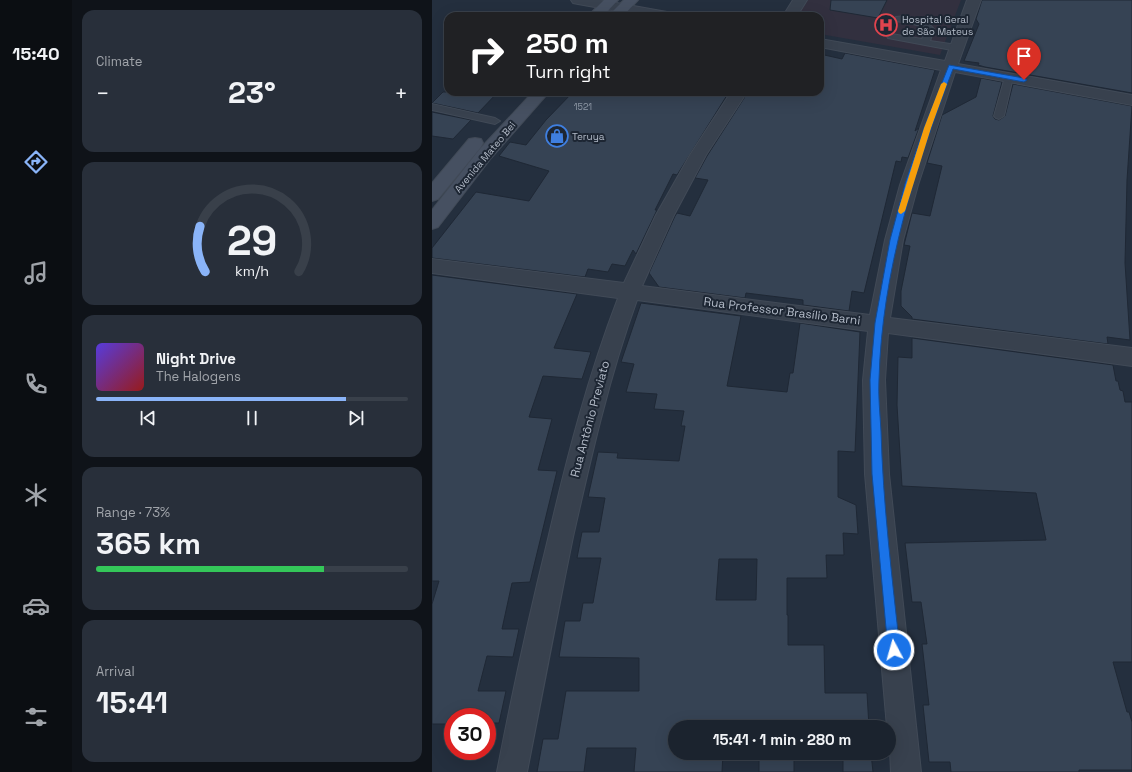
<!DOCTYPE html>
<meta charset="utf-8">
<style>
:root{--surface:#1b232e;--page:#282f3a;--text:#f1f3f6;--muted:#a0a4aa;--line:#39404a;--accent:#8ab4f8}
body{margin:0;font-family:"Space Grotesk",sans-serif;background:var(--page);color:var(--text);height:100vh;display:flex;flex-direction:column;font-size:15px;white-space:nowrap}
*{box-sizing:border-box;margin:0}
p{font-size:13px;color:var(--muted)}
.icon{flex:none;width:22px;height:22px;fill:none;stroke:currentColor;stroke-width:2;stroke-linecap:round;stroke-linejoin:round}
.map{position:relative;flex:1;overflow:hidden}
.side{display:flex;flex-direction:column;gap:10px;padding:10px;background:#0f1319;width:360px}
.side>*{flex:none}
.top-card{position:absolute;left:12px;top:12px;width:380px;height:84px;border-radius:12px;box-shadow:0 4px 16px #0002,0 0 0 1px var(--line);background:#202124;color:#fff;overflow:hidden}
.speed{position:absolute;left:12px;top:708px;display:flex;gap:8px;font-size:20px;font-weight:700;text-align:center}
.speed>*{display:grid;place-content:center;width:52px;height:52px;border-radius:50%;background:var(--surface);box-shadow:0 4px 16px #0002,0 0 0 1px var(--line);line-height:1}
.speed .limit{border:6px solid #d22;background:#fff;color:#111}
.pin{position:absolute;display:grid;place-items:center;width:34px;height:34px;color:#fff;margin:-41px -17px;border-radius:50% 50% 50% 0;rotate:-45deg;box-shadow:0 0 4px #0007}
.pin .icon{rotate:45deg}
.me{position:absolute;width:44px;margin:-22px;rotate:354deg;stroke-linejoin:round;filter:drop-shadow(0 0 3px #0008)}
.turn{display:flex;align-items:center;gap:14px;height:84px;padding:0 16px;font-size:18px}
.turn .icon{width:52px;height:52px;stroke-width:2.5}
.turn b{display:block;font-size:28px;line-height:34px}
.big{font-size:30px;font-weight:700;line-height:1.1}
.side .card{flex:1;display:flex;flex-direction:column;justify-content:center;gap:6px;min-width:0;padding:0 14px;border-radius:12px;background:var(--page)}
.side .dial{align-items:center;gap:0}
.dial svg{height:104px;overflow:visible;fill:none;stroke:var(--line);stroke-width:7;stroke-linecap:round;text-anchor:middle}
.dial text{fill:var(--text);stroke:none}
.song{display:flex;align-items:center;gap:12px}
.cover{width:48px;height:48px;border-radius:6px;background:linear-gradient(135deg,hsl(250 70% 55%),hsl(0 70% 35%))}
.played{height:4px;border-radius:2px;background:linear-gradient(90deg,var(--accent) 80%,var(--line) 80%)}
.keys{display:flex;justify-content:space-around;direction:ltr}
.heat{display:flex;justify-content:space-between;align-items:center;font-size:22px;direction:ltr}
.charge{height:6px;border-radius:3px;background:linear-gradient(90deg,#34c759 73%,var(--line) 0)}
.trip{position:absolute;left:236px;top:720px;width:228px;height:40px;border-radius:20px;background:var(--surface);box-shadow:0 4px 16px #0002,0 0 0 1px var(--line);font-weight:700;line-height:40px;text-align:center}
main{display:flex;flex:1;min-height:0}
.dock{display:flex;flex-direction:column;width:72px;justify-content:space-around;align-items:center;background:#0b0e12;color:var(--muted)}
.dock .icon{width:28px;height:28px}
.dock .current{color:var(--accent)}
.dock b{font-size:18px;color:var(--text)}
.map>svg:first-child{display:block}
.medical{fill:#32303f}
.building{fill:#364354;stroke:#1f2835;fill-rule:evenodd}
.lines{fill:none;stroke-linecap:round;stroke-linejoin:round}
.service-casing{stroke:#414a57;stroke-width:2}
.minor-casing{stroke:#414a57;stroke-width:2}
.secondary-casing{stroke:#414a57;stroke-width:2}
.service{fill:#38414e;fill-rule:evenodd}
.minor{fill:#38414e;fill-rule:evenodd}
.secondary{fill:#465061;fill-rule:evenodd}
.route{fill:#1a73e8;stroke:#114b97}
.slow{fill:#f59e0b}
.labels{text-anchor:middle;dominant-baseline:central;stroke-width:4;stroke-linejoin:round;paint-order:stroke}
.far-number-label{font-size:9px;fill:#929caa}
.far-poi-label{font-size:10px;fill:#b4bcc9;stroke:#1d2633;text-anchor:start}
.far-street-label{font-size:10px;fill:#b4bcc9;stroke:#1d2633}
.street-label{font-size:12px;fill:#b4bcc9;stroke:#1d2633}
</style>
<main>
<nav class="dock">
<b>15:40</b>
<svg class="icon current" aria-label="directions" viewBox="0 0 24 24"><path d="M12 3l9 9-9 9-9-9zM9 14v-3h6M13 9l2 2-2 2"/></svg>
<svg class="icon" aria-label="music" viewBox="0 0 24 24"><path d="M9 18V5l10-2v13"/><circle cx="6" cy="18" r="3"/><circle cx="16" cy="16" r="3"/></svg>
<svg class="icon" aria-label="phone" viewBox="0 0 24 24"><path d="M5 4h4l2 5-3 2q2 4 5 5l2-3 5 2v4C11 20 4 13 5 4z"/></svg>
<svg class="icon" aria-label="climate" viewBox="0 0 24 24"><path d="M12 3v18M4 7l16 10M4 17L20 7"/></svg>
<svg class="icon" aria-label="car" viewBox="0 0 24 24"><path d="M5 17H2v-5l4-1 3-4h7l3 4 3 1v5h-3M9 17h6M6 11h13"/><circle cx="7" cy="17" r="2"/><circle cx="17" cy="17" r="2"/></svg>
<svg class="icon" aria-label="filters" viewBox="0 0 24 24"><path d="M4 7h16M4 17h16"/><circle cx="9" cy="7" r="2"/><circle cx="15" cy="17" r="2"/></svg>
</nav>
<section class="side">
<div class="card"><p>Climate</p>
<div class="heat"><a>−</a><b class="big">23°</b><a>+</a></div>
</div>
<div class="card dial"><svg viewBox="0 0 100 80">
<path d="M14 69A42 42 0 1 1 86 69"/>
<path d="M14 69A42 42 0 0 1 10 34" stroke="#8ab4f8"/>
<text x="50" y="56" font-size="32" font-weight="700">29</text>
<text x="50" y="72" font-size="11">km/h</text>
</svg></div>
<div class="card">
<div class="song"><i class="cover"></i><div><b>Night Drive</b><p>The Halogens</p></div></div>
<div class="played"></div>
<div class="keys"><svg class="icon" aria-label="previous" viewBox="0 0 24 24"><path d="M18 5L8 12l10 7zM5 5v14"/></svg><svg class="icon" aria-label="pause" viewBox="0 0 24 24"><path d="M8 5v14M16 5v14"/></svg><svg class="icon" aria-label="next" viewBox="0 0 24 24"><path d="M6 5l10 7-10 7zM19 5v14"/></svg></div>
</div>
<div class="card"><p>Range · 73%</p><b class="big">365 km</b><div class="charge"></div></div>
<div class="card"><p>Arrival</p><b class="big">15:41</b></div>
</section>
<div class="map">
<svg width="700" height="772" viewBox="0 0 700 772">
<rect width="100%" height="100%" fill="#242f3e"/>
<!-- medical -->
<path class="medical" d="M376 0H529L508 55 388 34V16H365Z"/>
<!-- building -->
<g class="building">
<path d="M399 0H455L446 18 398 10Z"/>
<path d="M550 0H700V93L553 67 546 65 547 63 532 61 547 24 544 19Z"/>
<path d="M413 53 503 70 483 131 487 128 476 158 470 157 469 162 464 161 432 293 420 291 417 311 371 305V300L314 293 313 298 227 287 217 273 243 216 245 213 258 216 276 180 263 178 275 156 316 92H388V54L410 59Z"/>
<path d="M549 78 570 82 561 116 563 119 567 120 573 116 581 84 700 106 695 180 693 263 698 340 675 337 676 344 480 319V317L469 306V291L478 246 472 245 480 213 498 216 510 166 495 163 510 115 544 97Z"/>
<path d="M11 92H66L46 113 0 103Z"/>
<path d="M141 92H297L245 175 241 174 223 210H225L204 254 201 250 193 266 180 264 176 272 156 269 153 277 0 258V248L44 192 97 201 117 171 67 156 78 142 94 145 114 120Z"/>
<path d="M0 112 39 120 21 139 0 136Z"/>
<path d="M0 275 145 294 122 348 159 352 150 379 111 376 97 417 120 419 106 470 125 471 98 582 80 583 70 629H87L81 657 55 656 46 691H74L67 723H55V717H21V724H0V604L7 581H0Z"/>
<path d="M209 303 309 316 295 386 355 392 358 373H361L368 323 428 332 423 452 406 451V497L424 505 426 534 411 533 412 555H394L395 578H355V615H356V645H392L393 693H435L437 727H243V753H291L290 772H202L204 748H155L152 772H105L111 739H126L134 691H207V658L127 657 133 621H148L151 603H161L169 558H145L150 532H167L173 498 156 497 166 452 186 453 185 458 247 461 253 426H249L252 411 222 409 225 394 194 392 202 364 189 362ZM287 559H325L324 600H284Z"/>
<path d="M480 338 681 365 684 381H686L688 390 691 391 693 402H700V662H681L695 712H697L700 722V770H647V772H519L518 762H497L491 705H497L490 644H495L489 602H480L473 543 614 540 604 493 470 486 465 405 466 357 480 358Z"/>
<rect x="327" y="753" width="35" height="19"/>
<path d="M411 753H439L441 772H411Z"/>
</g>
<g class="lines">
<!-- service casing -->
<g class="service-casing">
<g id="service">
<path d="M464 17C476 15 495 20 502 29L498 41 525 45 529 48 525 51 456 38 455 36 456 34H459L490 39 494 29C485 23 474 23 464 21Z"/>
<path d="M577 74 581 77 572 116 567 119 564 118 562 116 573 77Z"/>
<path d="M0 104 63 118 68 121 63 124 0 110Z"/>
</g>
</g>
<!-- minor casing -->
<g class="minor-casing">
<g id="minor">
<path d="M139 0H168L235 12 240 13 242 16H213L146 4 141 3Z"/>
<path d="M361 0H375L365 16H351Z"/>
<path d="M535 0H549L526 64 700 95V105L523 72 486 185 471 240 458 318 700 348V366L456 333 453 380 457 474 489 772H459L457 727H455L433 474 431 380 436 331 205 300C177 377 159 457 141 537 125 615 110 693 95 772H65C80 694 97 616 116 539 135 457 156 376 186 298L0 273V259L192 283 224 215 258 155 299 92H315L274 155 242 215 210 286 438 315 453 240 468 185 509 70 388 47V39L513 61Z"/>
</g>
</g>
<!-- secondary casing -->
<g class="secondary-casing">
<g id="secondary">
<path d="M172 0H186L171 16H156Z"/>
<path d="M192 0H206L191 16H176Z"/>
<path d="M101 92H117L59 158 6 227 0 229V210L47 150Z"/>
<path d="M43 138 49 139 51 143 49 147 6 199 0 201V183L37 139Z"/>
</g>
</g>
<!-- service -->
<use href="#service" class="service"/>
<!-- minor -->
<use href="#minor" class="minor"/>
<!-- secondary -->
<use href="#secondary" class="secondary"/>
</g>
<!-- route -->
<path class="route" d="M517 65 592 78 595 80 592 82 521 69C483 168 450 271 447 379 446 396 448 413 449 431 451 504 460 577 468 650L466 655 462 656 458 655 456 650 440 474 438 380 443 323 458 240 473 184 492 128Z"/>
<!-- slow -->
<path class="slow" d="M512 82 515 84 499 128 473 211 469 214 467 213 466 211 492 128 509 84Z"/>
<!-- icons -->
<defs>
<g id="hospital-ring" transform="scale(1.15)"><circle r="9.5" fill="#1d2633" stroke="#e0444e" stroke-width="1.5"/><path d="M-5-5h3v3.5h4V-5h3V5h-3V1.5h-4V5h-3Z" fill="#e0444e"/></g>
<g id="shop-ring" transform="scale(1.15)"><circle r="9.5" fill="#1d2633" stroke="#3f7fe0" stroke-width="1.5"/><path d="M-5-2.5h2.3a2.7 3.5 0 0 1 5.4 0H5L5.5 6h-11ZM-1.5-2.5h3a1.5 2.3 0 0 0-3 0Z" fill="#3f7fe0"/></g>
</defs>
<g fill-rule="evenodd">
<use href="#hospital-ring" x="454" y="25"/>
<use href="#shop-ring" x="125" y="136"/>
</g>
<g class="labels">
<!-- far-number labels -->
<g class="far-number-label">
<text x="151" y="107">1521</text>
</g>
<!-- far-poi labels -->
<g class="far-poi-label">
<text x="470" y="19">Hospital Geral<tspan x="470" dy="12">de São Mateus</tspan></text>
<text x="140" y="136">Teruya</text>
</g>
<!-- far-street labels -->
<g class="far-street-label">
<text transform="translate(53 157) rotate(-50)">Avenida Mateo Bei</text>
</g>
<!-- street labels -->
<g class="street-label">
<text transform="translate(350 311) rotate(7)">Rua Professor Brasílio Barni</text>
<text transform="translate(158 419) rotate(-75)">Rua Antônio Previato</text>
</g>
</g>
</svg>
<div class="speed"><div class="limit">30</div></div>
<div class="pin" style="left:592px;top:80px;background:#d93025"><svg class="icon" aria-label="arrive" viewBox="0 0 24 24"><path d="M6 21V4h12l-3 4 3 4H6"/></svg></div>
<svg class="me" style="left:462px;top:650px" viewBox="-20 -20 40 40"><circle r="17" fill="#1a73e8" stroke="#fff" stroke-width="3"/><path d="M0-11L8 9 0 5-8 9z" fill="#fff"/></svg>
<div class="trip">15:41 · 1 min · 280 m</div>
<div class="top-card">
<div class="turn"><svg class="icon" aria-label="right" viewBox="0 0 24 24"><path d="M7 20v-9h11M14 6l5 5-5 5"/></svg><div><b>250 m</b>Turn right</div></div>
</div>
</div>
</main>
